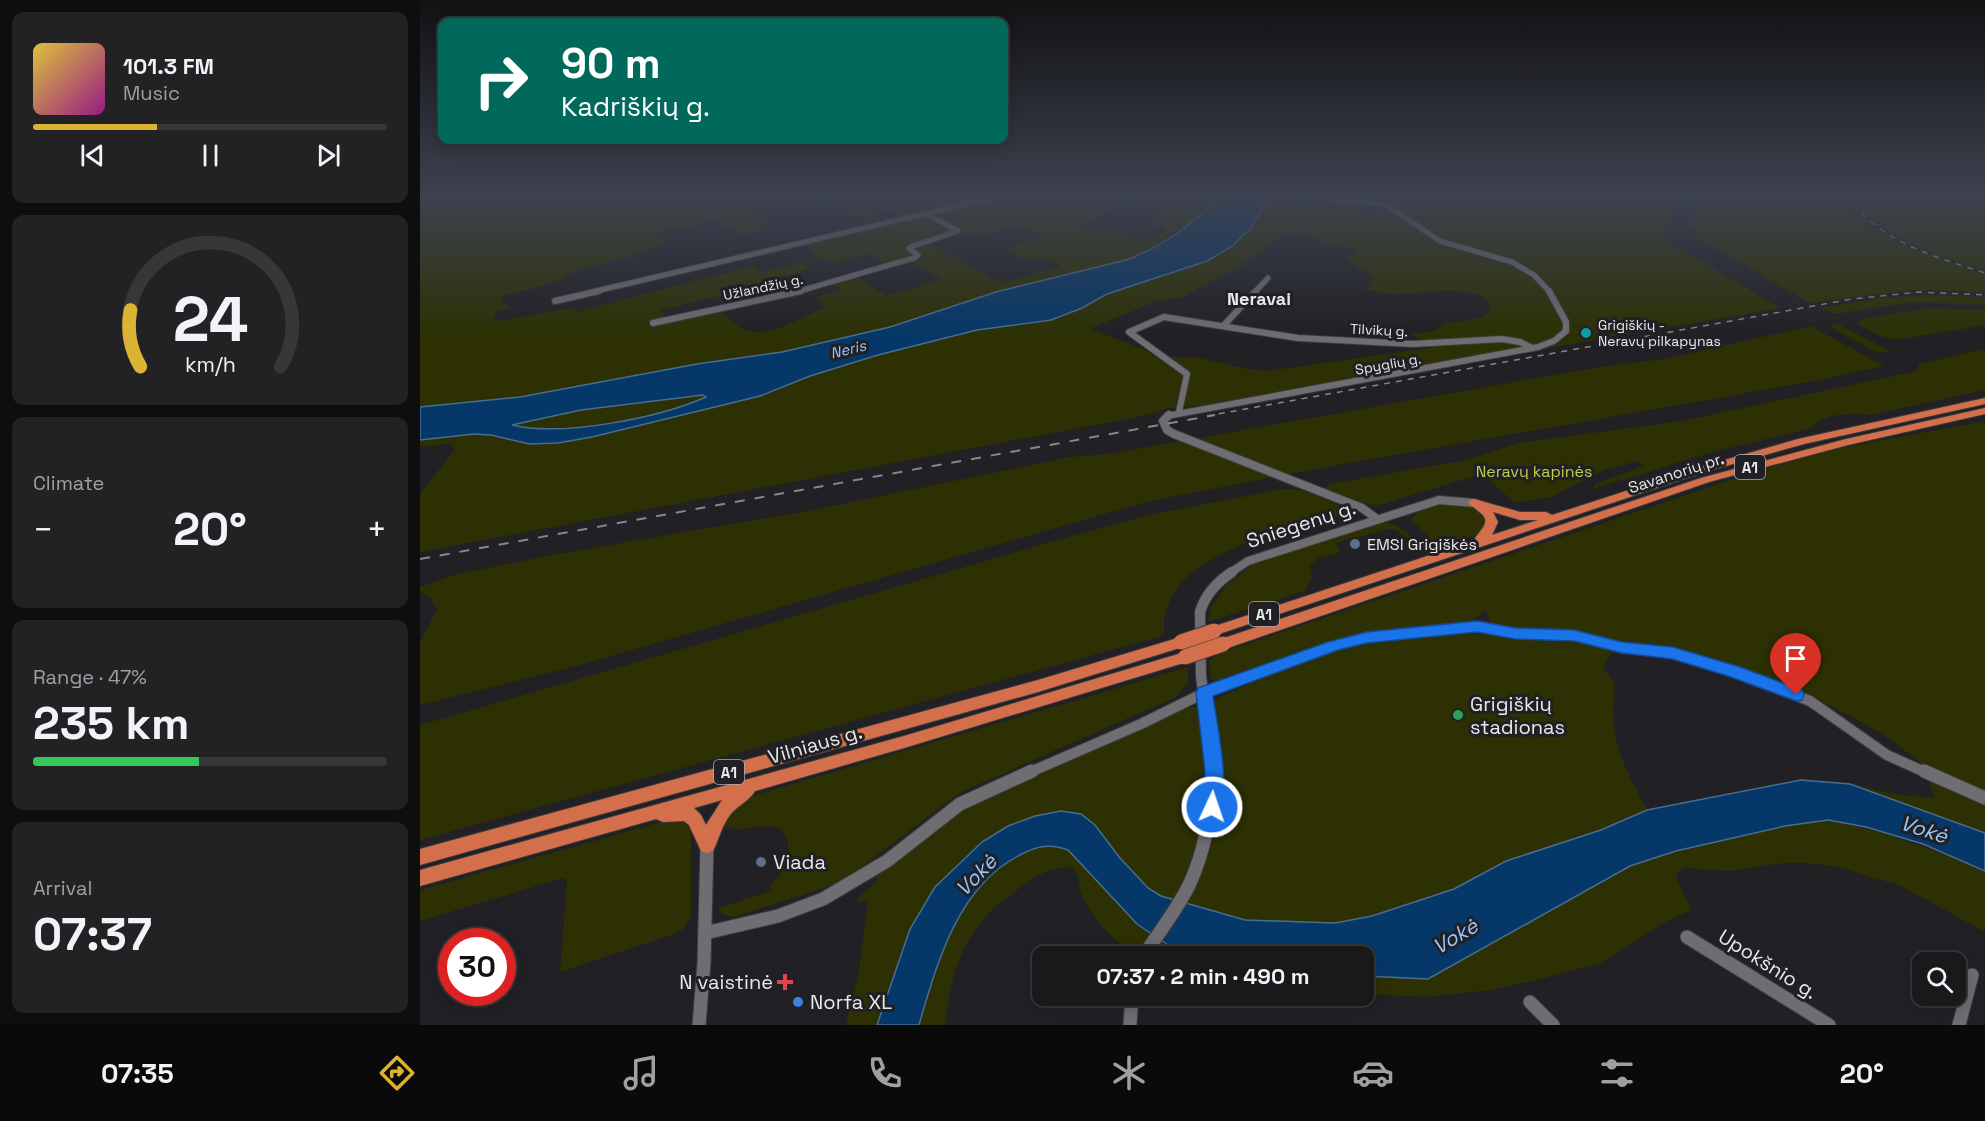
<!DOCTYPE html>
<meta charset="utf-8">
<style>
:root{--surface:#19181b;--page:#222124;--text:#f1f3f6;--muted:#9fa0a3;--line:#37373a;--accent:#dcb233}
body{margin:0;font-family:"Space Grotesk",sans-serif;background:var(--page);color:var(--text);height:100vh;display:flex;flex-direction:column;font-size:22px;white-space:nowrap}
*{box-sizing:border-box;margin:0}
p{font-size:20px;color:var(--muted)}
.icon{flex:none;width:33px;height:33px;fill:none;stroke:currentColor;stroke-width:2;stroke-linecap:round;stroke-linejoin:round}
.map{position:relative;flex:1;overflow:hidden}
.side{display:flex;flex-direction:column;gap:12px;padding:12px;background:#0e0d0f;width:420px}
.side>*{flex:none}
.hud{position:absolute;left:18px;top:18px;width:570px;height:126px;border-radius:12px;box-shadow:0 3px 15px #0003,0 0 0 2px var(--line);background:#00695c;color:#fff;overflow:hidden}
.buttons{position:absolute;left:1492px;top:952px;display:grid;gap:12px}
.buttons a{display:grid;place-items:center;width:54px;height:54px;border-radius:12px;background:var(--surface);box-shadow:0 3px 15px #0003,0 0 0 2px var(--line);font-size:30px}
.speed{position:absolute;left:18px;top:928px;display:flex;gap:12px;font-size:30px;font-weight:700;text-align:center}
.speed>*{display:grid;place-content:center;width:78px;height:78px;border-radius:50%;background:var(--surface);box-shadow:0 3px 15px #0003,0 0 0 2px var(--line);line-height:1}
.speed .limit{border:9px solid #d22;background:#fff;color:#111}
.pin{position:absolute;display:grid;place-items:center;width:51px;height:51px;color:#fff;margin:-62px -26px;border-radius:50% 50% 50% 0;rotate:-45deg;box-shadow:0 0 6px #0007}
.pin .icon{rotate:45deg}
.me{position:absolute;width:66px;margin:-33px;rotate:3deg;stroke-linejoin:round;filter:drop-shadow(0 0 4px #0008)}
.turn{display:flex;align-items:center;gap:21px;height:126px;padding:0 24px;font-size:27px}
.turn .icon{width:78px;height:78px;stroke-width:2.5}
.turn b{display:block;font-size:42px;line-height:51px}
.big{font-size:45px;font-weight:800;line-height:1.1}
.side .card{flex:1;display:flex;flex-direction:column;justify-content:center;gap:9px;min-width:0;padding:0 21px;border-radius:12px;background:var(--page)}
.side .dial{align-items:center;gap:0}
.dial svg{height:156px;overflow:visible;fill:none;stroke:var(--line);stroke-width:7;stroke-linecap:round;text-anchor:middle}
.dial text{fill:var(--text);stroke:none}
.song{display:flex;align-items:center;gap:18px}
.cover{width:72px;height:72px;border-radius:9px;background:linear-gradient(135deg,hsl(50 70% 55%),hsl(310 70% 35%))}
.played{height:6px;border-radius:3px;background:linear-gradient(90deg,var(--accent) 35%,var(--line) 35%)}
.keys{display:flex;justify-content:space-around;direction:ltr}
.heat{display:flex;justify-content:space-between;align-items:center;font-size:33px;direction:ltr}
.charge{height:9px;border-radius:4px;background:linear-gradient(90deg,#34c759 47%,var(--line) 0)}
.trip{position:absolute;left:612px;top:946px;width:342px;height:60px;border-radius:12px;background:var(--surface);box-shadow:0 3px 15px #0003,0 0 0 2px var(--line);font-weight:800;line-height:60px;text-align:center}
.tab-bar{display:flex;height:96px;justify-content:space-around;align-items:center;background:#0a0a0b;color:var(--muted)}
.tab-bar .icon{width:42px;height:42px}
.tab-bar .selected{color:var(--accent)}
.tab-bar b{font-size:27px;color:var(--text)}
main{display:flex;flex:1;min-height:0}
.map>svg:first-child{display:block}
.green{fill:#2c3003;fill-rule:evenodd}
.water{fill:#053868;stroke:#496d8f;stroke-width:1.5;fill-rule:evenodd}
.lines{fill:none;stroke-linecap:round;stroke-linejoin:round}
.minor-far4-casing{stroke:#3c3b3e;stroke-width:7}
.minor-far3-casing{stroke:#3c3b3e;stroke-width:8}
.minor-far2-casing{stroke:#3c3b3e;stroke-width:10}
.minor-far1-casing{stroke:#3c3b3e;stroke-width:12}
.minor-casing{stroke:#3c3b3e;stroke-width:15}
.highway-casing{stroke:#3c3b3e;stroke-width:2}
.minor-far4{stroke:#6e6d72;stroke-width:5}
.minor-far3{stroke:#6e6d72;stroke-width:6}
.minor-far2{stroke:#6e6d72;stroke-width:8}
.minor-far1{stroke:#6e6d72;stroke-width:10}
.minor{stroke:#6e6d72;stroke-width:13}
.highway{fill:#d36f4b;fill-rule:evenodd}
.rail-far1{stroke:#878689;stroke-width:1.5;stroke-dasharray:6 6;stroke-linecap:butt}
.rail{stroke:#878689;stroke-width:2;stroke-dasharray:10 10;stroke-linecap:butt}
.highway-bridge-casing{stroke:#3c3b3e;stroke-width:17;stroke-linecap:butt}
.highway-bridge{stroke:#d36f4b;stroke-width:15}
.route{fill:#1a73e8;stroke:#114b97;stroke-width:1.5}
.culture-dot{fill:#0f9aa8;stroke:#212024;stroke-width:2}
.service-dot{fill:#5c6f8a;stroke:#212024;stroke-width:2}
.leisure-dot{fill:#2e9e5b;stroke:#212024;stroke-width:2}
.health-dot{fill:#e0444e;stroke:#212024;stroke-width:2}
.shop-dot{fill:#3f7fe0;stroke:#212024;stroke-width:2}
.labels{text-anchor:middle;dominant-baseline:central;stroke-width:6;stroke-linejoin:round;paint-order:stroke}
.far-street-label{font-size:14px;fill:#e9e8eb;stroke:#212024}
.far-poi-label{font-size:14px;fill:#e9e8eb;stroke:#212024;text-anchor:start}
.far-water-label{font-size:15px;font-style:italic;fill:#97c6fb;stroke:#212024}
.shield{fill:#212024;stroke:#adacaf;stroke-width:1.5}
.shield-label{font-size:15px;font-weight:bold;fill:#e9e8eb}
.park-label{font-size:16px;fill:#c1cd4d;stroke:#212024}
.street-label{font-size:16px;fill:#e9e8eb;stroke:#212024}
.poi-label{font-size:16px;fill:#e9e8eb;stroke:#212024;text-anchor:start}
.far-district-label{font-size:18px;font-weight:bold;fill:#e9e8eb;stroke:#212024}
.near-street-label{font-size:20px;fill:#e9e8eb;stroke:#212024}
.near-poi-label{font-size:20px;fill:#e9e8eb;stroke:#212024;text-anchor:start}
.near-water-label{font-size:21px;font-style:italic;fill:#97c6fb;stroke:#212024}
</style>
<main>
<section class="side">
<div class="card">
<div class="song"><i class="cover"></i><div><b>101.3 FM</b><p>Music</p></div></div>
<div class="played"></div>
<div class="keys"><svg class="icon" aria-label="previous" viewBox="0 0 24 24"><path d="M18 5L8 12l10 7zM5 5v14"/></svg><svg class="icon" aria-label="pause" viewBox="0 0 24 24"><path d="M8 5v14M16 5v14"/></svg><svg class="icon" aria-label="next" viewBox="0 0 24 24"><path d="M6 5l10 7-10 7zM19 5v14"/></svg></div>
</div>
<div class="card dial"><svg viewBox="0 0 100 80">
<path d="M14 69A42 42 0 1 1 86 69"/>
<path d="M14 69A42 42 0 0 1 9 40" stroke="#dcb233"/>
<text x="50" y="56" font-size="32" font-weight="700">24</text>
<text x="50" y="72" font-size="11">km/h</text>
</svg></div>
<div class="card"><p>Climate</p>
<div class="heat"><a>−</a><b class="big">20°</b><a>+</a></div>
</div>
<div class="card"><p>Range · 47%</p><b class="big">235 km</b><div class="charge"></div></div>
<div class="card"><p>Arrival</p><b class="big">07:37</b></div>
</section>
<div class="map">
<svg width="1565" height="1025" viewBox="0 0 1565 1025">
<rect width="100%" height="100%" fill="#212024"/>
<!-- green -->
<g class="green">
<path d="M0 194H525L562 201 577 198 603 202 613 195 607 194H691L686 196C706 201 712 194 732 194L735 202 753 205 770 200 771 194H799L776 219 716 257 657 274 576 292 470 327 362 352 277 364 100 397 0 407ZM408 199 427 207 418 211 436 218 469 211 485 217 380 242 396 253 392 254 396 258 342 273 333 266 156 312 152 308 73 322 76 311 92 308 80 301 83 296 141 280 154 271 215 256 211 253 248 244 236 234 296 219 320 235 345 230 339 226 347 224 330 217 344 212 336 208 355 204 372 210ZM711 200 719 201 735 210 733 219 736 225 743 227 744 232 726 240 704 235 703 230 660 225ZM598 226 620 237 585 250 611 262 625 258 642 266 582 283 504 241 542 230 557 237ZM447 254 470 265 487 260 521 279 467 296 436 277 412 284 421 291 395 297 406 307C388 315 354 334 334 332 320 331 307 317 298 308L247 320 241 310 337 287 340 282 390 269 384 263 402 258 412 264Z"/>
<path d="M851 194H875L873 203 882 208 936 203 941 205 937 210 949 213 962 210 973 194H1258L1243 232 1246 240 1360 308 1124 349 1086 352 783 406 750 408 718 417 0 552V494L35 449 30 443 0 447V440L54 434 71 435 109 444 138 443 172 437 340 396 390 376 458 355 557 330 631 320 662 308 687 294 787 261 840 216ZM863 234 901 239 903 244 938 250 929 257 931 263 953 276 946 289C957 291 969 295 979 294 1003 293 1049 285 1068 301L1070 310 1064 317 1024 324 1014 331 990 334 1013 345 1010 348 847 371 827 369 776 357H735L722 348 670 329 738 300 762 297 824 264Z"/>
<path d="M1285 194H1422C1434 234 1528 262 1565 275V292L1493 290 1390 303 1280 240 1272 224Z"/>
<path d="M1431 194H1565V271C1530 260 1442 232 1431 194Z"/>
<path d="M1510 295 1565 297V305L1497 302 1414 314 1400 308 1460 298Z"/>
<path d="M1509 308 1565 310V325L1476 340 1460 336 1437 324 1442 319Z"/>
<path d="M1418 324 1471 351 1458 353 1408 326Z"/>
<path d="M1391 326 1464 366 1394 381 873 473 726 502 153 667 0 705V643L17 609 10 598 0 591V587L34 575 132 555 388 511 650 457 688 454 1180 367 1244 359Z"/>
<path d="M1565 349V390L1450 415C1433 413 1403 413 1392 428L1289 453 1173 489 1175 484 1223 466 1218 461 1186 469 1131 497 1095 503 1062 474 956 506 908 492 905 488 910 484 1046 460 1098 443 1262 421 1497 371 1499 364Z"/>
<path d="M283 395 287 397C226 420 155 435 91 425L161 410Z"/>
<path d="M1565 421V833L1430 784 1485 796 1515 797 1499 761 1461 733 1406 703 1353 682 1246 648 1226 645H1203L1191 654 1183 667 1195 684C1189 744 1201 759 1227 810L1181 830 1086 861 1034 889 952 916 915 923 825 920 741 896 728 888 700 858 675 825 562 842 539 862 515 887 490 929 457 1025H426L439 970 448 900 437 902 438 898 458 880 456 877 529 816 556 801 768 707H777L782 713C788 778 791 816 764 878L775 884C799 837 803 807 798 754 797 737 791 721 793 704L800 697 864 668 942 641 1071 625 1066 611 1053 620 933 635 797 683 791 679 789 660 806 651 1334 472 1421 448Z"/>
<path d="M862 489 882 490 932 510C922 518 901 521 888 524 836 539 741 562 744 632L739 637 0 840V725L655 535 734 514Z"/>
<path d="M1028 502 1055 508 1070 521 1062 533 1020 548 991 520 998 512Z"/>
<path d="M964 522C976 523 984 530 993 538L992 541 977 531 969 529 915 543 921 552 899 558 890 565 892 577 885 591 788 622 790 609 807 584 836 562Z"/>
<path d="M768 667V683L756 697 539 793 438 870 407 887 314 917C306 916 302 915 298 908L351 891V884C367 872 375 845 361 829 343 821 322 834 305 827L303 822 322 799Z"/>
<path d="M263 819 271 827V917L262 930 255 934 140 972 147 881 143 878 0 921V890L248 820Z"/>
<path d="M1408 820C1464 831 1513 849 1565 871V932L1481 886 1415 866 1371 862 1310 871 1264 868 1256 875C1258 888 1268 896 1271 910L1247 921 1181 963 1109 982 1070 990 1008 997 944 994V976L1008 979 1210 866 1256 851 1365 826Z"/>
<path d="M634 845 648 850 717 924 766 957H715C696 943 672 918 662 896 656 882 664 881 651 867 621 870 616 876 593 893 543 930 533 966 525 1025H499C520 952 548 859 634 845Z"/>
</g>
<!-- water -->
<g class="water">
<path d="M799 194H851L830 229 811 247 787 261 687 294 662 308 631 320 557 330 458 355 390 376 340 396 172 437 138 443 109 444 71 435 54 434 0 440V407L100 397 277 364 362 352 470 327 576 292 706 260C741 247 777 223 799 194ZM283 395 286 397C238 418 143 437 92 425L161 410Z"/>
<path d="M1381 780 1430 784 1565 833V871L1503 844 1446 827 1408 820 1365 826 1256 851 1210 866 1008 979 944 976V957H766L717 924 648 850C630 843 617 846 600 855 538 886 517 963 499 1025H457L490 929 515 887 562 842 588 826 615 816 641 811 661 814 675 825 700 858 728 888 741 896 825 920 915 923 952 916 1034 889 1086 861 1181 830 1227 810Z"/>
</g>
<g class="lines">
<!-- minor-far4 casing -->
<g class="minor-far4-casing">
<g id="minor-far4">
<path d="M909 199 965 204 1020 241 1092 262 1114 275 1130 292"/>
<path d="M172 292 589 194"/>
<path d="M376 292 494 258 498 255 489 249 490 247 538 231 507 214"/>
<path d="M835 292 848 278"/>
</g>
</g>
<!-- minor-far3 casing -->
<g class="minor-far3-casing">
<g id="minor-far3">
<path d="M135 301 179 291"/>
<path d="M233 323 381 291"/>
<path d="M804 325 836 291"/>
<path d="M759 412 767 374 709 332 744 317 878 338 992 344 1082 339 1100 342 1112 348"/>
<path d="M747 416 1118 347 1134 341 1146 331V322L1129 291"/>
</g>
</g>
<!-- minor-far2 casing -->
<g class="minor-far2-casing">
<g id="minor-far2">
<path d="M749 415 743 421 747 430 754 434 942 508 957 519"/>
<path d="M810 573 828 561 1019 500 1054 503"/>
</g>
</g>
<!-- minor-far1 casing -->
<g class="minor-far1-casing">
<g id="minor-far1">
<path d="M608 773 721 724 784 693 914 646 947 637 1057 626 1095 633 1154 635 1202 648 1253 653 1314 671 1390 701 1467 755 1507 773"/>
<path d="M794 773 781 676 780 612C785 595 797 582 812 572"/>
</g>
</g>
<!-- minor casing -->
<g class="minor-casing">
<g id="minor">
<path d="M1504 771 1565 798"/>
<path d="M285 933 358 916 403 899 467 861 540 804 612 771"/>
<path d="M1267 937 1409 1025"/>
<path d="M723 957C738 933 758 909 770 883 786 848 792 809 794 771"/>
<path d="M1110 1002 1133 1025"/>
<path d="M279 1025 284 963 287 845"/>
<path d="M710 1025 712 996"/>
<path d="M1539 1025 1552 975"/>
</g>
</g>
<!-- highway casing -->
<g class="highway-casing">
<g id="highway">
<path d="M1565 398V404L1384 444 1288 471 799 634H789L787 631 789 628 1056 540 1055 538C1072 518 1067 518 1048 503L1050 500 1054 499 1100 512H1126L1132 515 1280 467 1378 439ZM1073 512 1100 520H1118L1072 535 1078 522Z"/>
<path d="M1565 408V414L1428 445 1289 482 808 648H798L796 644 798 640 1281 478 1426 439Z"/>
<path d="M761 637 766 638 768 642 766 646 618 692 0 865V849L618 680Z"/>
<path d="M765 652 770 653 772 657 770 661 484 748 335 791C330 800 317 806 310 815 302 825 299 839 293 851L287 853 281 851 269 825 264 821 243 822 236 819 0 886V870L484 736ZM302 800 286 825 281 815 274 808Z"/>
</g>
</g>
<!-- minor-far4 -->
<use href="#minor-far4" class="minor-far4"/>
<!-- minor-far3 -->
<use href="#minor-far3" class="minor-far3"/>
<!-- minor-far2 -->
<use href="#minor-far2" class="minor-far2"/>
<!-- minor-far1 -->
<use href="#minor-far1" class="minor-far1"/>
<!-- minor -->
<use href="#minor" class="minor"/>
<!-- highway -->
<use href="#highway" class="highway"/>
<!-- rail-far1 -->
<g class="rail-far1">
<path d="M1427 194C1455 241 1516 257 1565 273"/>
<path d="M787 416 1432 299 1499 292 1565 295"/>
</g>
<!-- rail -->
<path class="rail" d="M0 559 795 415"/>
<!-- highway-bridge casing -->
<g class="highway-bridge-casing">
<g id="highway-bridge">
<path d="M761 642 794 631"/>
<path d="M765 657 803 644"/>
</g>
</g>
<!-- highway-bridge -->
<use href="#highway-bridge" class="highway-bridge"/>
</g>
<!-- sky -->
<linearGradient id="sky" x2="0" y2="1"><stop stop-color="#121214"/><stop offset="0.58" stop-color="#3d4250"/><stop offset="1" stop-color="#3d4250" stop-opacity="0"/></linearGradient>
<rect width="1565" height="337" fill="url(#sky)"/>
<!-- route -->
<path class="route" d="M1057 621 1095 628 1154 630 1202 642 1253 647 1320 667 1382 690 1384 695 1382 700 1376 701 1308 676 1252 659 1202 653 1154 641 1095 639 1057 632 947 643 918 650 793 696C797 724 811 788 799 813L792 815 786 813 783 807 785 771 776 693 778 688 908 642 947 632Z"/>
<!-- markers -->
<circle class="culture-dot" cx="1166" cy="333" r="6"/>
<g class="service-dot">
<circle cx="935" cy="544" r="6"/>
<circle cx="341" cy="862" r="6"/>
</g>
<circle class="leisure-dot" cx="1038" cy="715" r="6"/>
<path class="health-dot" d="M362 973h6v6h6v6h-6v6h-6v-6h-6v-6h6z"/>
<circle class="shop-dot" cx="378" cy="1002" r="6"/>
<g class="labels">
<!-- far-street labels -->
<g class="far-street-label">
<text transform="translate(343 287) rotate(-12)">Užlandžių g.</text>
<text transform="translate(959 330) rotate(3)">Tilvikų g.</text>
<text transform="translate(968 364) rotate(-10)">Spyglių g.</text>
</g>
<!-- far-poi labels -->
<g class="far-poi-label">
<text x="1178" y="325">Grigiškių -<tspan x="1178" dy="16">Neravų pilkapynas</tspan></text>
</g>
<!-- far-water labels -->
<g class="far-water-label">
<text transform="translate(428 349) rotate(-14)">Neris</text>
</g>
<!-- shield labels -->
<g class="shield">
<rect x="1315" y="455" width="30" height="24" rx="4.5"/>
<rect x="829" y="602" width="30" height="24" rx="4.5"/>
<rect x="294" y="760" width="30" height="24" rx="4.5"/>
</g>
<g class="shield-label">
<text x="1330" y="467">A1</text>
<text x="844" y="614">A1</text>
<text x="309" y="772">A1</text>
</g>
<!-- park labels -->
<g class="park-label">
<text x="1114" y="471">Neravų kapinės</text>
</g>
<!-- street labels -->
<g class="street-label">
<text transform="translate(1256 473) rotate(-18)">Savanorių pr.</text>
</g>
<!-- poi labels -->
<g class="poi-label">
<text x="947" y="544">EMSI Grigiškės</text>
</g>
<!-- far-district labels -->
<g class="far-district-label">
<text x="839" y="298">Neravai</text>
</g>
<!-- near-street labels -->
<g class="near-street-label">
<text transform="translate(881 524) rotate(-18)">Sniegenų g.</text>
<text transform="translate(395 744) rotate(-16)">Vilniaus g.</text>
<text transform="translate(1348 964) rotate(32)">Upokšnio g.</text>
</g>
<!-- near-poi labels -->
<g class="near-poi-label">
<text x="1050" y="704">Grigiškių<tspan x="1050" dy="23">stadionas</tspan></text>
<text x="353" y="862">Viada</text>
<text x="353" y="982" text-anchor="end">N vaistinė</text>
<text x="390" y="1002">Norfa XL</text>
</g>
<!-- near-water labels -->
<g class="near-water-label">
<text transform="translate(1504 829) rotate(18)">Vokė</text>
<text transform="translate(556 875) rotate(-46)">Vokė</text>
<text transform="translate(1035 936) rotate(-31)">Vokė</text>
</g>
</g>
</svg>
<div class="buttons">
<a><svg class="icon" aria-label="search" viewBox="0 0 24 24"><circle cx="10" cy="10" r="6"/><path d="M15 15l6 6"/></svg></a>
</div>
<div class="speed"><div class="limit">30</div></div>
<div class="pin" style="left:1376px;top:695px;background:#d93025"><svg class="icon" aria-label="arrive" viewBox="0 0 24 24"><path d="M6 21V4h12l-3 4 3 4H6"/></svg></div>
<svg class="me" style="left:792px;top:807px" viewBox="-20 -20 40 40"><circle r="17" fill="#1a73e8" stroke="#fff" stroke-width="3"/><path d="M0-11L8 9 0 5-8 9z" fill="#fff"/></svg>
<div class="trip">07:37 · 2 min · 490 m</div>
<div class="hud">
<div class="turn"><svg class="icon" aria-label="right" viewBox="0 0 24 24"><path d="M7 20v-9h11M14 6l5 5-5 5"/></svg><div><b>90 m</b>Kadriškių g.</div></div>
</div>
</div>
</main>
<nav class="tab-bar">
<b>07:35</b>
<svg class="icon selected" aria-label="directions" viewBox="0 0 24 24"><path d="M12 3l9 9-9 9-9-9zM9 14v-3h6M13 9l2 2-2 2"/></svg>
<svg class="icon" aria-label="music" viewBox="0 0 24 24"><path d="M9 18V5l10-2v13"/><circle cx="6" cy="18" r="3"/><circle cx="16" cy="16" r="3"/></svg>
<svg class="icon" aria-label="phone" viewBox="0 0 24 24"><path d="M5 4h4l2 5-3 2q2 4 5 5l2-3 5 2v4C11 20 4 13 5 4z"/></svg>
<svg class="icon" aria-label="climate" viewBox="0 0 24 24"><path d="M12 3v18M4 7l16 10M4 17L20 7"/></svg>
<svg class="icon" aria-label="car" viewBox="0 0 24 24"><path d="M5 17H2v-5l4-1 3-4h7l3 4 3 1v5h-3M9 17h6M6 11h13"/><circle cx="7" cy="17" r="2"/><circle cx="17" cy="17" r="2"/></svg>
<svg class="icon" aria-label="filters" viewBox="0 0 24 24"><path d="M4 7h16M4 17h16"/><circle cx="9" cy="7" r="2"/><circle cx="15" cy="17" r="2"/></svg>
<b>20°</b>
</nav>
